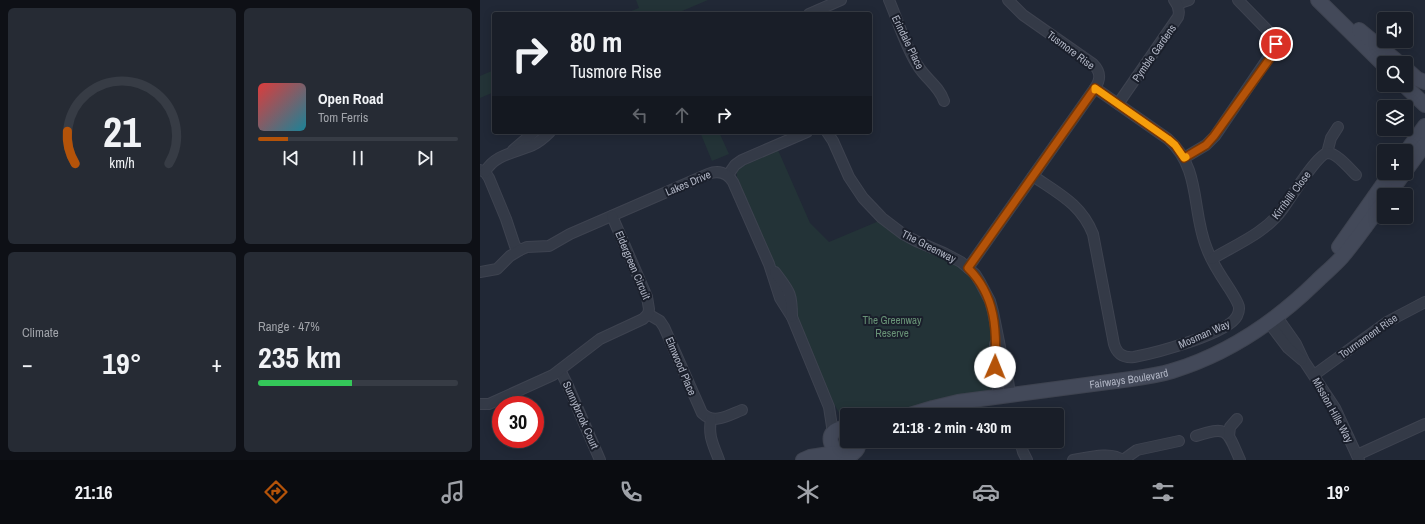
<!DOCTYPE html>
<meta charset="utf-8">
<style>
:root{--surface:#191e28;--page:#262b34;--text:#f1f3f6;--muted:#9fa2a8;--line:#373c45;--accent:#b45309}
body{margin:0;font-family:"Archivo Narrow",sans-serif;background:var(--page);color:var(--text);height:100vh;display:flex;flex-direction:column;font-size:15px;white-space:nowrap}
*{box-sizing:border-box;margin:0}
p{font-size:13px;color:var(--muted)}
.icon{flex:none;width:22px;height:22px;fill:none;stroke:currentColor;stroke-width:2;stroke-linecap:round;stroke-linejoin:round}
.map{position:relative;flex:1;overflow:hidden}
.panel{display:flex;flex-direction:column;gap:8px;padding:8px;background:#0e1016;width:480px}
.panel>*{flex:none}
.top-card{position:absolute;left:12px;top:12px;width:380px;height:122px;border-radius:4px;box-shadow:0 2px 10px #0003,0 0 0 1px var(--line);background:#191e28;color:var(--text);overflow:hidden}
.buttons{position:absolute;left:897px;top:12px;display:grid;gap:8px}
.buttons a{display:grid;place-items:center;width:36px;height:36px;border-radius:4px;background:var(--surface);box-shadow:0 2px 10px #0003,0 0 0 1px var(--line);font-size:20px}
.speed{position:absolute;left:12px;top:396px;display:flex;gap:8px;font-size:20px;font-weight:700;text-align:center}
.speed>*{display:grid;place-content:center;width:52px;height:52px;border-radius:50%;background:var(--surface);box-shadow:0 2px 10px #0003,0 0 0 1px var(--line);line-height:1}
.speed .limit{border:6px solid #d22;background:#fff;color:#111}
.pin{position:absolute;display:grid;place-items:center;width:34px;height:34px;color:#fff;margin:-17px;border:2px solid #fff;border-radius:50%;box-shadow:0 1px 4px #0007}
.me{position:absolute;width:44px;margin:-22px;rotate:1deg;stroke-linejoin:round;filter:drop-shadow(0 0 3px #0008)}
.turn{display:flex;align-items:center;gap:14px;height:84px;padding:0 12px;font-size:18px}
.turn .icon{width:52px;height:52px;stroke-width:2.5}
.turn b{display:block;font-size:28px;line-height:34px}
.lanes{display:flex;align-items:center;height:38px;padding:0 12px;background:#0003;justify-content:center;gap:20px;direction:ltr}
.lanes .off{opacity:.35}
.big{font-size:30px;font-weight:800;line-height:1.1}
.panel .widget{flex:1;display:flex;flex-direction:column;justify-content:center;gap:6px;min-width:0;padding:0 14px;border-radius:6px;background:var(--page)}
.panel .dial{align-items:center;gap:0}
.dial svg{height:104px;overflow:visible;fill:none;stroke:var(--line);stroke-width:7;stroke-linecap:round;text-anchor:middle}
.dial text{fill:var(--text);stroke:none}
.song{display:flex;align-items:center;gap:12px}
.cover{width:48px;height:48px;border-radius:6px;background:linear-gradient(135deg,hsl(0 70% 55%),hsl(190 70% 35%))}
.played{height:4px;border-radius:2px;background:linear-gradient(90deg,var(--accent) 15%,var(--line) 15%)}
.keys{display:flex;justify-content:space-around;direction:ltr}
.heat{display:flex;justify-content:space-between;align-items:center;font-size:22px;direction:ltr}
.charge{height:6px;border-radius:3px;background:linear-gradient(90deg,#34c759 47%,var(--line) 0)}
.panel .tiles{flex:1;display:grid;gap:8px;grid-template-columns:repeat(2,1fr)}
.trip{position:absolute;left:360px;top:408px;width:224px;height:40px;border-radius:4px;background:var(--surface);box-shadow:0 2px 10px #0003,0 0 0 1px var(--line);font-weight:800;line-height:40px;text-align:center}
.tab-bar{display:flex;height:64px;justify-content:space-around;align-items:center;background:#0a0c10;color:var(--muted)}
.tab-bar .icon{width:28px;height:28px}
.tab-bar .selected{color:var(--accent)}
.tab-bar b{font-size:18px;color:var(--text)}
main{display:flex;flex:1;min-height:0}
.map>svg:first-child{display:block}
.green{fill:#233337}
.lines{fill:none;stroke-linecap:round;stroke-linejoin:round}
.street-casing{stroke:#3e4350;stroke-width:12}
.secondary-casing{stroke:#3e4350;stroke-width:16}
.street{stroke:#343a47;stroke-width:10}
.secondary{stroke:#434959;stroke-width:14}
.route-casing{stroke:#753606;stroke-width:10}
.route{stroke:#b45309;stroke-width:7}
.slow{stroke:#f59e0b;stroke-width:7}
.labels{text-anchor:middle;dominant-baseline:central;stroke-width:4;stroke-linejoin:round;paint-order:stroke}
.street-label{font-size:11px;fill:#afb4c3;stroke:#1a1f2b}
.park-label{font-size:11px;fill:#689276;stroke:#1a1f2b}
</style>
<main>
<section class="panel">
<div class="tiles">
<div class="widget dial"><svg viewBox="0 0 100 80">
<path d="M14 69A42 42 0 1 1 86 69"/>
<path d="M14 69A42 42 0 0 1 8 44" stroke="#b45309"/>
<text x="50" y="56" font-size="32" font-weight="700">21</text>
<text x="50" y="72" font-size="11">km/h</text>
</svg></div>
<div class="widget">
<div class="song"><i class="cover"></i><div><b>Open Road</b><p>Tom Ferris</p></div></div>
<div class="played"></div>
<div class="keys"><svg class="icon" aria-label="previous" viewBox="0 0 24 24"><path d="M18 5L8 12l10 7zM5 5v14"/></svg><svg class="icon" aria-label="pause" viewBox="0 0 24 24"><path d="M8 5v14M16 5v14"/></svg><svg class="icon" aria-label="next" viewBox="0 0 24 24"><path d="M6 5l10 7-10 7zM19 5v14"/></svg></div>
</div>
<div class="widget"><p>Climate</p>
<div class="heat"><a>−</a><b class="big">19°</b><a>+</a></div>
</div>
<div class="widget"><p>Range · 47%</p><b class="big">235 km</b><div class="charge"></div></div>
</div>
</section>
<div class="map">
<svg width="945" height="460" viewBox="0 0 945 460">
<rect width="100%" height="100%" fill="#212836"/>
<!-- green -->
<g class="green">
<path d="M156 0H228L195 14H144L159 8Z"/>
<path d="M14 70V92L0 98V76Z"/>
<path d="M220 132H239L249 154 232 161Z"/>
<path d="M298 150 330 223 349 242 399 221C411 229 424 240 437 247 452 254 467 258 481 268 515 293 513 349 513 387L509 391 426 410 412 415H367V424L365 423 354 404 257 177V172L261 167Z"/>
</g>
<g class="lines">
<!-- street casing -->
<g class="street-casing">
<g id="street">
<path d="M409 0C418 21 426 48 438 66 446 79 459 86 464 101"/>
<path d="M697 4 709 0"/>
<path d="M329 14 361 0"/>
<path d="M638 104 698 17C700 11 698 5 694 0"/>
<path d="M347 132 353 141 369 177 383 198 402 218 423 234 436 241 464 253 481 262 495 274 500 282 510 301 513 312 521 352 526 365 530 395"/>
<path d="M33 150 54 132"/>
<path d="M847 153 851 138 858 127"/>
<path d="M704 158 726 145 735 136 795 48 796 44 794 37 758 0"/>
<path d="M0 170 5 172 9 178 26 219 35 246 40 250"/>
<path d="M5 172C15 154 35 153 53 145 59 142 65 137 70 132"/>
<path d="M248 175 255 165 262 160 327 132"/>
<path d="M553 176C579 194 601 204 613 234L634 344C637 354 643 358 654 357 675 353 748 334 757 316 759 312 760 308 758 304 756 299 752 293 749 288 741 276 732 263 727 249 711 211 722 169 688 139L615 88"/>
<path d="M732 259C755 245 785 233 802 210 810 199 836 156 847 153 856 152 870 169 876 175"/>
<path d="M488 268 615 88C621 79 621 72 613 64L543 15 528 0"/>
<path d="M0 272 17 269 30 256 40 250 47 247 69 246 90 234 228 174C238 170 247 172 253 182L289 264 300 298 312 317 349 407 353 433"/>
<path d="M295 272C309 291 312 292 312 317"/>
<path d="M168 314 180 321 184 327 222 413C234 425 249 415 262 410"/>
<path d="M797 317 816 344 824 361 855 408 879 460"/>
<path d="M789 323 808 348 822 360"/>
<path d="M515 344V367L519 397"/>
<path d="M80 370 88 386 120 460"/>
<path d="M834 375 907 322 945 302"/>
<path d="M0 404H9L73 375 120 339 163 319 168 314 169 309 167 297 132 216"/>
<path d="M231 419C228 436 233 444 239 460"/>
<path d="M716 436C749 425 747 431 760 460"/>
<path d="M749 436 750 427 757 419"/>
<path d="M540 441 543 452 547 460"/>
<path d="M877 455 945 424"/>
<path d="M593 460C606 458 632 451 642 460"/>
<path d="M643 460 657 450 699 441"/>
</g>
</g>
<!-- secondary casing -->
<g class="secondary-casing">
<g id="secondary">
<path d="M838 0 904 65"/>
<path d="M879 30 919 63"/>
<path d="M926 69 937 79 945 82"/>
<path d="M924 85 945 105"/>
<path d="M926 152 945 126"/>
<path d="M926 170 945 144"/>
<path d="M908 195 924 173"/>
<path d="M859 247 911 173"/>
<path id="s1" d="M430 415 453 408 478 402 651 379C665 377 679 375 692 371 748 354 795 322 836 282 844 274 854 266 862 257 877 239 890 220 904 201"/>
<path d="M367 428C339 427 351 460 372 454 377 451 379 447 379 441"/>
<path d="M323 460 330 457 356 453"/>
</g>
</g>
<!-- street -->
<use href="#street" class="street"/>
<!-- secondary -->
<use href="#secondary" class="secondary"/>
</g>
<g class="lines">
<!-- route casing -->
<g class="route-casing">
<path id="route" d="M515 367C517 330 516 296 488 268L615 88 688 139 695 145 704 158 726 145 734 136 793 54 796 44"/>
</g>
<!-- route -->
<use href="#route" class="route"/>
<!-- slow -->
<path class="slow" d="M615 90V88L688 139 695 145 704 158 706 157"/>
</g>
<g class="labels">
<!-- street labels -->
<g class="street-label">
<text transform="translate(428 42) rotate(64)">Erindale Place</text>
<text transform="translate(591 50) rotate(37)">Tusmore Rise</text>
<text transform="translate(674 53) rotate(-55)">Pymble Gardens</text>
<text transform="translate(208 183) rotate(-23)">Lakes Drive</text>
<text transform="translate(811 195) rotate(-53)">Kirribilli Close</text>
<text transform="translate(449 246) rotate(27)">The Greenway</text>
<text transform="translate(153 265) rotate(67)">Eldergreen Circuit</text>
<text transform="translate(724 334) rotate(-24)">Mosman Way</text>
<text transform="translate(888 336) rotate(-35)">Tournament Rise</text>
<text transform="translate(201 366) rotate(67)">Elmwood Place</text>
<text stroke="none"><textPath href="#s1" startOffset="222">Fairways Boulevard</textPath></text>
<text transform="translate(853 410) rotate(61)">Mission Hills Way</text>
<text transform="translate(101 415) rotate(66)">Sunnybrook Court</text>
</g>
<!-- park labels -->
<g class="park-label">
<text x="412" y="320">The Greenway<tspan x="412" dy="13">Reserve</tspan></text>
</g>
</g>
</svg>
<div class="buttons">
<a><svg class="icon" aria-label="sound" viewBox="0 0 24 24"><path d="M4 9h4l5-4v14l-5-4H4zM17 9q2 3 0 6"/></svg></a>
<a><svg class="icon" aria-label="search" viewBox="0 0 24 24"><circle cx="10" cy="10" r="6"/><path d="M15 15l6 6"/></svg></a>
<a><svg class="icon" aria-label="layers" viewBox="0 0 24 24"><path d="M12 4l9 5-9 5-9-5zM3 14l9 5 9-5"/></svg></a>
<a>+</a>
<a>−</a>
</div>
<div class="speed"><div class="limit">30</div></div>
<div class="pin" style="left:796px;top:44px;background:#d93025"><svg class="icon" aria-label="arrive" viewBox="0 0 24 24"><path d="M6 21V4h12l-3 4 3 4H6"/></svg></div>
<svg class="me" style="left:515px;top:367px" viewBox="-20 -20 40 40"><circle r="19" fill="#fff"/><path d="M0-13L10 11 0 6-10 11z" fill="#b45309"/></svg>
<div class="trip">21:18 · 2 min · 430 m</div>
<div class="top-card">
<div class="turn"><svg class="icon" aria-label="right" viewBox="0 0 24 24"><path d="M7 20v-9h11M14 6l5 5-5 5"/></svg><div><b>80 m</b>Tusmore Rise</div></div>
<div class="lanes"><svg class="icon off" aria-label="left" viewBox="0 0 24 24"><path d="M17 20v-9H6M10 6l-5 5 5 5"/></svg><svg class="icon off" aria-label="ahead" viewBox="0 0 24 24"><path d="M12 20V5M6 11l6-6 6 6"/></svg><svg class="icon" aria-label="right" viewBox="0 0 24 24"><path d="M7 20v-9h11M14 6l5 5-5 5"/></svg></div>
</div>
</div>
</main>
<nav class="tab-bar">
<b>21:16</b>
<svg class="icon selected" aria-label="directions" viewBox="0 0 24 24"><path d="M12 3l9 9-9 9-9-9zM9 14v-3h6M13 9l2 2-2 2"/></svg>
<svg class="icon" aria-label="music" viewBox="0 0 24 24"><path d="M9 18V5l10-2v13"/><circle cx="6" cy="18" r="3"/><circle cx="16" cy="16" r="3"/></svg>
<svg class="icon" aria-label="phone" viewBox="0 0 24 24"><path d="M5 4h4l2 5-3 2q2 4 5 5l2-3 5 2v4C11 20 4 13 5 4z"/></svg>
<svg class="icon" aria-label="climate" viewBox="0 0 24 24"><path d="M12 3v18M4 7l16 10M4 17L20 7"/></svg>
<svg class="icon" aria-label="car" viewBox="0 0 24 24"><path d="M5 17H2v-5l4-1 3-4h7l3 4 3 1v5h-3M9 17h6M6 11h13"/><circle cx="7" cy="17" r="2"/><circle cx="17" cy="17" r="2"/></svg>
<svg class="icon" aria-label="filters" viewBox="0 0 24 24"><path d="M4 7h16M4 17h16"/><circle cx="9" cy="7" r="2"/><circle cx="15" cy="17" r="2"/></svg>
<b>19°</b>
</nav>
